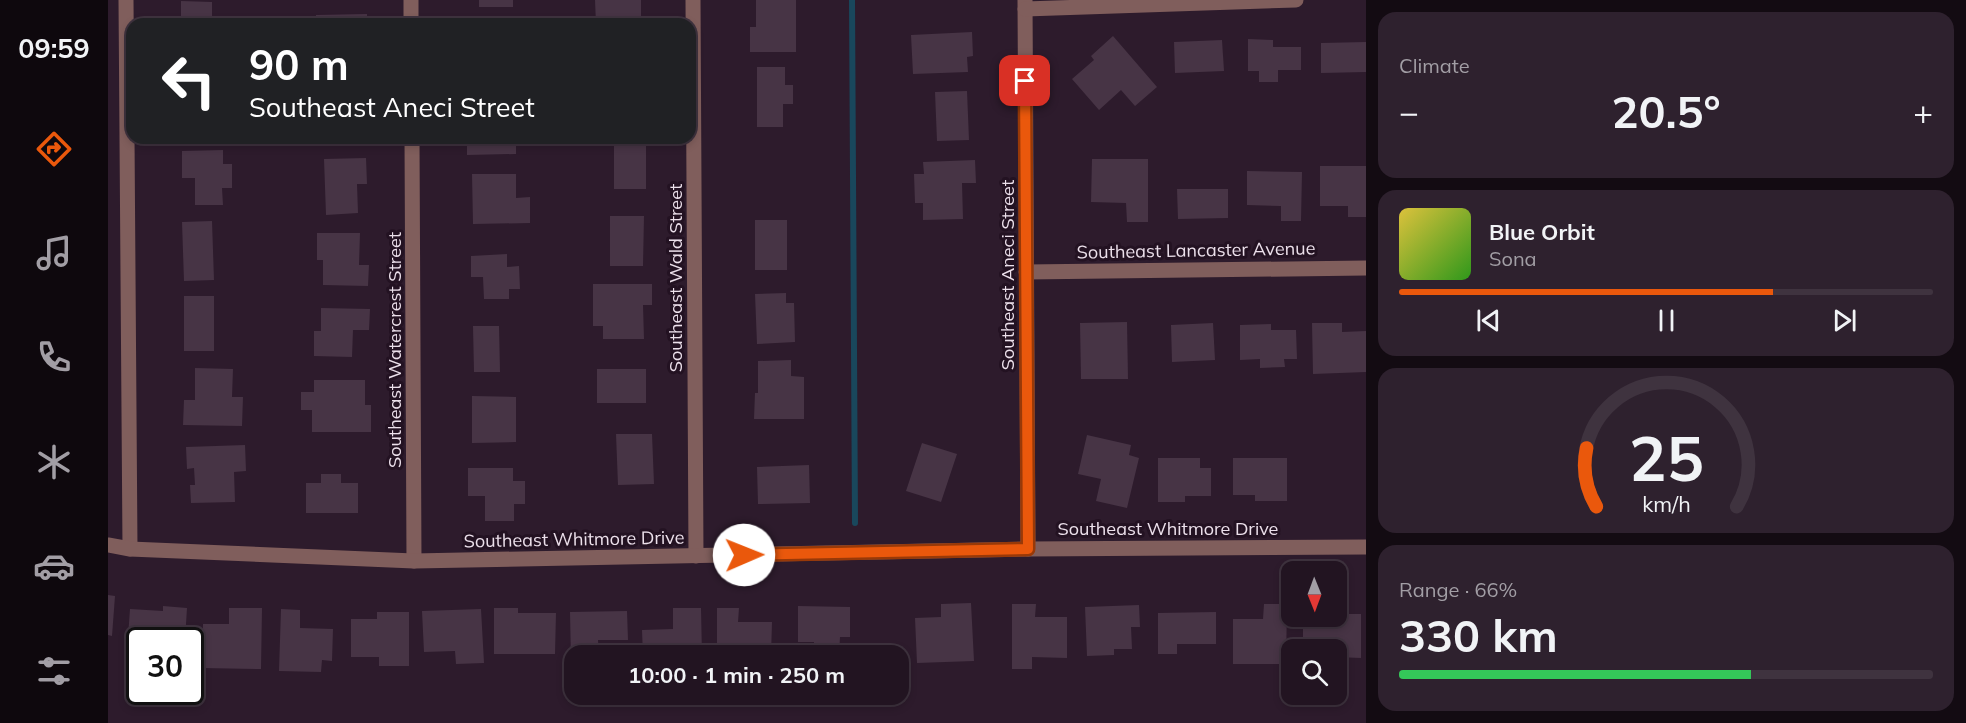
<!DOCTYPE html>
<meta charset="utf-8">
<style>
:root{--surface:#221421;--page:#2e212e;--text:#f1f3f6;--muted:#a29ea5;--line:#3f333f;--accent:#ea580c}
body{margin:0;font-family:Mulish,sans-serif;background:var(--page);color:var(--text);height:100vh;display:flex;flex-direction:column;font-size:22px;white-space:nowrap}
*{box-sizing:border-box;margin:0}
p{font-size:20px;color:var(--muted)}
.icon{flex:none;width:33px;height:33px;fill:none;stroke:currentColor;stroke-width:2;stroke-linecap:round;stroke-linejoin:round}
.map{position:relative;flex:1;overflow:hidden}
.details{display:flex;flex-direction:column;gap:12px;padding:12px;background:#130b12;width:600px}
.details>*{flex:none}
.top-card{position:absolute;left:18px;top:18px;width:570px;height:126px;border-radius:18px;box-shadow:0 3px 9px #0003,0 0 0 2px var(--line);background:#202124;color:#fff;overflow:hidden}
.needle{width:39px;rotate:179deg}
.buttons{position:absolute;left:1173px;top:561px;display:grid;gap:12px}
.buttons a{display:grid;place-items:center;width:66px;height:66px;border-radius:12px;background:var(--surface);box-shadow:0 3px 9px #0003,0 0 0 2px var(--line);font-size:30px}
.speed{position:absolute;left:18px;top:627px;display:flex;gap:12px;font-size:30px;font-weight:700;text-align:center}
.speed>*{display:grid;place-content:center;width:78px;height:78px;border-radius:50%;background:var(--surface);box-shadow:0 3px 9px #0003,0 0 0 2px var(--line);line-height:1}
.speed .limit{border:3px solid #111;border-radius:9px;background:#fff;color:#111}
.pin{position:absolute;display:grid;place-items:center;width:51px;height:51px;color:#fff;margin:-26px;border-radius:12px;box-shadow:0 3px 9px #0006}
.me{position:absolute;width:66px;margin:-33px;rotate:89deg;stroke-linejoin:round;filter:drop-shadow(0 0 4px #0008)}
.turn{display:flex;align-items:center;gap:21px;height:126px;padding:0 24px;font-size:27px}
.turn .icon{width:78px;height:78px;stroke-width:2.5}
.turn b{display:block;font-size:42px;line-height:51px}
.big{font-size:45px;font-weight:700;line-height:1.1}
.details .widget{flex:1;display:flex;flex-direction:column;justify-content:center;gap:9px;min-width:0;padding:0 21px;border-radius:18px;background:var(--page)}
.details .dial{align-items:center;gap:0}
.dial svg{height:156px;overflow:visible;fill:none;stroke:var(--line);stroke-width:7;stroke-linecap:round;text-anchor:middle}
.dial text{fill:var(--text);stroke:none}
.song{display:flex;align-items:center;gap:18px}
.cover{width:72px;height:72px;border-radius:9px;background:linear-gradient(135deg,hsl(50 70% 55%),hsl(110 70% 35%))}
.played{height:6px;border-radius:3px;background:linear-gradient(90deg,var(--accent) 70%,var(--line) 70%)}
.keys{display:flex;justify-content:space-around;direction:ltr}
.heat{display:flex;justify-content:space-between;align-items:center;font-size:33px;direction:ltr}
.charge{height:9px;border-radius:4px;background:linear-gradient(90deg,#34c759 66%,var(--line) 0)}
.trip{position:absolute;left:456px;top:645px;width:345px;height:60px;border-radius:18px;background:var(--surface);box-shadow:0 3px 9px #0003,0 0 0 2px var(--line);font-weight:700;line-height:60px;text-align:center}
main{display:flex;flex:1;min-height:0}
.tab-bar{display:flex;flex-direction:column;width:108px;justify-content:space-around;align-items:center;background:#0e080d;color:var(--muted)}
.tab-bar .icon{width:42px;height:42px}
.tab-bar .active{color:var(--accent)}
.tab-bar b{font-size:27px;color:var(--text)}
.map>svg:first-child{display:block}
.lines{fill:none;stroke-linecap:round;stroke-linejoin:round}
.stream{stroke:#19475c;stroke-width:6}
.building{fill:#473445}
.minor{stroke:#805e5c;stroke-width:15}
.route-casing{stroke:#983908;stroke-width:15}
.route{stroke:#ea580c;stroke-width:10}
.labels{text-anchor:middle;dominant-baseline:central;stroke-width:6;stroke-linejoin:round;paint-order:stroke}
.street-label{font-size:18px;fill:#ece0eb;stroke:#231222}
</style>
<main>
<nav class="tab-bar">
<b>09:59</b>
<svg class="icon active" aria-label="directions" viewBox="0 0 24 24"><path d="M12 3l9 9-9 9-9-9zM9 14v-3h6M13 9l2 2-2 2"/></svg>
<svg class="icon" aria-label="music" viewBox="0 0 24 24"><path d="M9 18V5l10-2v13"/><circle cx="6" cy="18" r="3"/><circle cx="16" cy="16" r="3"/></svg>
<svg class="icon" aria-label="phone" viewBox="0 0 24 24"><path d="M5 4h4l2 5-3 2q2 4 5 5l2-3 5 2v4C11 20 4 13 5 4z"/></svg>
<svg class="icon" aria-label="climate" viewBox="0 0 24 24"><path d="M12 3v18M4 7l16 10M4 17L20 7"/></svg>
<svg class="icon" aria-label="car" viewBox="0 0 24 24"><path d="M5 17H2v-5l4-1 3-4h7l3 4 3 1v5h-3M9 17h6M6 11h13"/><circle cx="7" cy="17" r="2"/><circle cx="17" cy="17" r="2"/></svg>
<svg class="icon" aria-label="filters" viewBox="0 0 24 24"><path d="M4 7h16M4 17h16"/><circle cx="9" cy="7" r="2"/><circle cx="15" cy="17" r="2"/></svg>
</nav>
<div class="map">
<svg width="1258" height="723" viewBox="0 0 1258 723">
<rect width="100%" height="100%" fill="#2d1b2c"/>
<g class="lines">
<!-- stream -->
<path class="stream" d="M744 0 747 523"/>
</g>
<!-- building -->
<g class="building">
<rect x="371" y="0" width="34" height="7"/>
<path d="M487 0H533V17L521 18V24H488Z"/>
<path d="M648 0H688V52H642V27H648Z"/>
<path d="M73 1 104 2V24H73Z"/>
<path d="M259 14V24H208V15Z"/>
<path d="M864 32 865 56 859 57 860 72 805 74 803 35Z"/>
<path d="M1005 36 1049 87 1027 106 1013 90 991 110 964 79 986 60 983 56Z"/>
<path d="M1140 39 1165 40V47H1193V70H1170V82H1151V71H1140Z"/>
<path d="M1114 40 1116 71 1067 73 1066 42Z"/>
<path d="M1258 42V72L1213 73V43Z"/>
<path d="M649 67H677V85H685V104H675V127H649Z"/>
<path d="M859 91 861 140 829 141 827 92Z"/>
<path d="M359 138H408V154L359 155Z"/>
<rect x="506" y="140" width="32" height="49"/>
<path d="M115 150V164H124V188H114L115 205H87V178H74V151Z"/>
<path d="M258 158 259 184H249L250 213 218 215 216 159Z"/>
<path d="M984 159H1040V222H1019L1018 203 983 202Z"/>
<path d="M867 160 868 183H854L855 219 815 220V203H807L806 174H816L815 162Z"/>
<path d="M1212 166H1258V217H1240V206H1212Z"/>
<path d="M1139 171 1194 172 1193 221H1173V206L1139 205Z"/>
<path d="M364 174H408V198L422 197V223L365 224Z"/>
<path d="M1069 189H1120V218L1070 219Z"/>
<path d="M502 216H536L535 266H502Z"/>
<rect x="647" y="220" width="32" height="50"/>
<path d="M104 221 106 280 76 281 74 222Z"/>
<path d="M209 233H252L251 265H261L260 286 215 285V260H209Z"/>
<path d="M399 254V267L411 266 412 289H401V299H376L375 277H363V256Z"/>
<path d="M485 284H544V305H535L536 339H495V326H485Z"/>
<path d="M678 293V303H686L687 342 649 344 647 294Z"/>
<rect x="76" y="296" width="30" height="55"/>
<path d="M213 308 262 309 261 330H245L244 357 206 356V331H213Z"/>
<path d="M1019 322 1020 379H973L972 323Z"/>
<path d="M1105 323 1107 360 1064 362 1063 325Z"/>
<path d="M1204 323H1234V332L1258 331V372L1205 374Z"/>
<path d="M1163 324V330H1188L1189 359H1176L1177 367 1152 368V359L1132 360V325Z"/>
<path d="M365 326H391L392 372H366Z"/>
<path d="M683 360V376L696 377V419H646L647 393H650V361Z"/>
<path d="M87 368 125 369 124 397H135L134 426 75 425 76 400H87Z"/>
<rect x="489" y="369" width="49" height="34"/>
<path d="M206 380H257V405H263V432H204V410H193V392H206Z"/>
<path d="M364 396 408 397V442L364 443Z"/>
<path d="M508 434H544L546 484 510 485Z"/>
<path d="M979 435 1023 445 1021 455 1031 458 1019 508 988 501 993 479 970 474Z"/>
<path d="M814 443 849 454 833 502 798 491Z"/>
<path d="M137 445 138 471 126 472 127 502 83 503 82 485H87L86 468 79 469 78 447Z"/>
<path d="M1050 458H1092V468H1103V496H1077V502H1050Z"/>
<path d="M1125 458H1179V501H1147V495H1125Z"/>
<path d="M701 465 702 503 650 504 649 467Z"/>
<path d="M360 468H405V481H417V504H406V521H377V496H360Z"/>
<path d="M213 474H233V483H250V513H198V483H213Z"/>
<path d="M0 595 7 596 4 636 0 635Z"/>
<path d="M863 603 866 661 809 663 807 618 833 617V604Z"/>
<path d="M904 604H928L927 617H959V658L924 657V669H904Z"/>
<path d="M1156 604H1179L1178 664H1125V619H1155Z"/>
<path d="M1031 605 1032 627H1023L1024 649H1006V655L979 656 977 607Z"/>
<path d="M55 606 79 608 77 640H32V652L19 651 22 609 55 611Z"/>
<path d="M690 606 742 607V637H732L731 656H706V642H690Z"/>
<path d="M121 608H154L153 669 94 668 95 624H121Z"/>
<path d="M386 608H410V613H448L447 654H386Z"/>
<path d="M565 608H593L594 656H535L534 630 565 629Z"/>
<path d="M609 608H631L630 622H664L663 656H609Z"/>
<path d="M173 609 192 610V628L225 629 224 661 214 660 213 672 171 671Z"/>
<path d="M373 609 376 663 348 664 347 651 316 652 314 611Z"/>
<path d="M519 611 520 640H490L491 656H466V661H463L462 612Z"/>
<path d="M269 612H301V666H271V657H243V619H269Z"/>
<path d="M1108 612V644H1069V654H1050V613Z"/>
<path d="M1228 614H1253V658L1228 657V650H1195V616H1228Z"/>
</g>
<g class="lines">
<!-- minor -->
<g class="minor">
<path d="M18 0 22 549"/>
<path d="M303 0V24"/>
<path d="M585 0 588 556"/>
<path d="M917 0 920 549"/>
<path d="M917 9 1188 0"/>
<path d="M304 138 306 561"/>
<path d="M918 272 1258 268"/>
<path d="M0 545 22 549 306 561 920 549 1258 547"/>
</g>
</g>
<g class="lines">
<!-- route casing -->
<g class="route-casing">
<path id="route" d="M636 555 920 549 917 81"/>
</g>
<!-- route -->
<use href="#route" class="route"/>
</g>
<g class="labels">
<!-- street labels -->
<g class="street-label">
<text transform="translate(1088 250) rotate(-1)">Southeast Lancaster Avenue</text>
<text transform="translate(899 275) rotate(-90)">Southeast Aneci Street</text>
<text transform="translate(567 278) rotate(-90)">Southeast Wald Street</text>
<text transform="translate(286 350) rotate(-90)">Southeast Watercrest Street</text>
<text x="1060" y="528">Southeast Whitmore Drive</text>
<text transform="translate(466 539) rotate(-1)">Southeast Whitmore Drive</text>
</g>
</g>
</svg>
<div class="buttons">
<a><svg class="needle" viewBox="-14 -14 28 28"><path d="M0-13l5 13h-10z" fill="#e53935"/><path d="M0 13l5-13h-10z" fill="#a29ea5"/></svg></a>
<a><svg class="icon" aria-label="search" viewBox="0 0 24 24"><circle cx="10" cy="10" r="6"/><path d="M15 15l6 6"/></svg></a>
</div>
<div class="speed"><div class="limit">30</div></div>
<div class="pin" style="left:917px;top:81px;background:#d93025"><svg class="icon" aria-label="arrive" viewBox="0 0 24 24"><path d="M6 21V4h12l-3 4 3 4H6"/></svg></div>
<svg class="me" style="left:636px;top:555px" viewBox="-20 -20 40 40"><circle r="19" fill="#fff"/><path d="M0-13L10 11 0 6-10 11z" fill="#ea580c"/></svg>
<div class="trip">10:00 · 1 min · 250 m</div>
<div class="top-card">
<div class="turn"><svg class="icon" aria-label="left" viewBox="0 0 24 24"><path d="M17 20v-9H6M10 6l-5 5 5 5"/></svg><div><b>90 m</b>Southeast Aneci Street</div></div>
</div>
</div>
<section class="details">
<div class="widget"><p>Climate</p>
<div class="heat"><a>−</a><b class="big">20.5°</b><a>+</a></div>
</div>
<div class="widget">
<div class="song"><i class="cover"></i><div><b>Blue Orbit</b><p>Sona</p></div></div>
<div class="played"></div>
<div class="keys"><svg class="icon" aria-label="previous" viewBox="0 0 24 24"><path d="M18 5L8 12l10 7zM5 5v14"/></svg><svg class="icon" aria-label="pause" viewBox="0 0 24 24"><path d="M8 5v14M16 5v14"/></svg><svg class="icon" aria-label="next" viewBox="0 0 24 24"><path d="M6 5l10 7-10 7zM19 5v14"/></svg></div>
</div>
<div class="widget dial"><svg viewBox="0 0 100 80">
<path d="M14 69A42 42 0 1 1 86 69"/>
<path d="M14 69A42 42 0 0 1 9 39" stroke="#ea580c"/>
<text x="50" y="56" font-size="32" font-weight="700">25</text>
<text x="50" y="72" font-size="11">km/h</text>
</svg></div>
<div class="widget"><p>Range · 66%</p><b class="big">330 km</b><div class="charge"></div></div>
</section>
</main>
